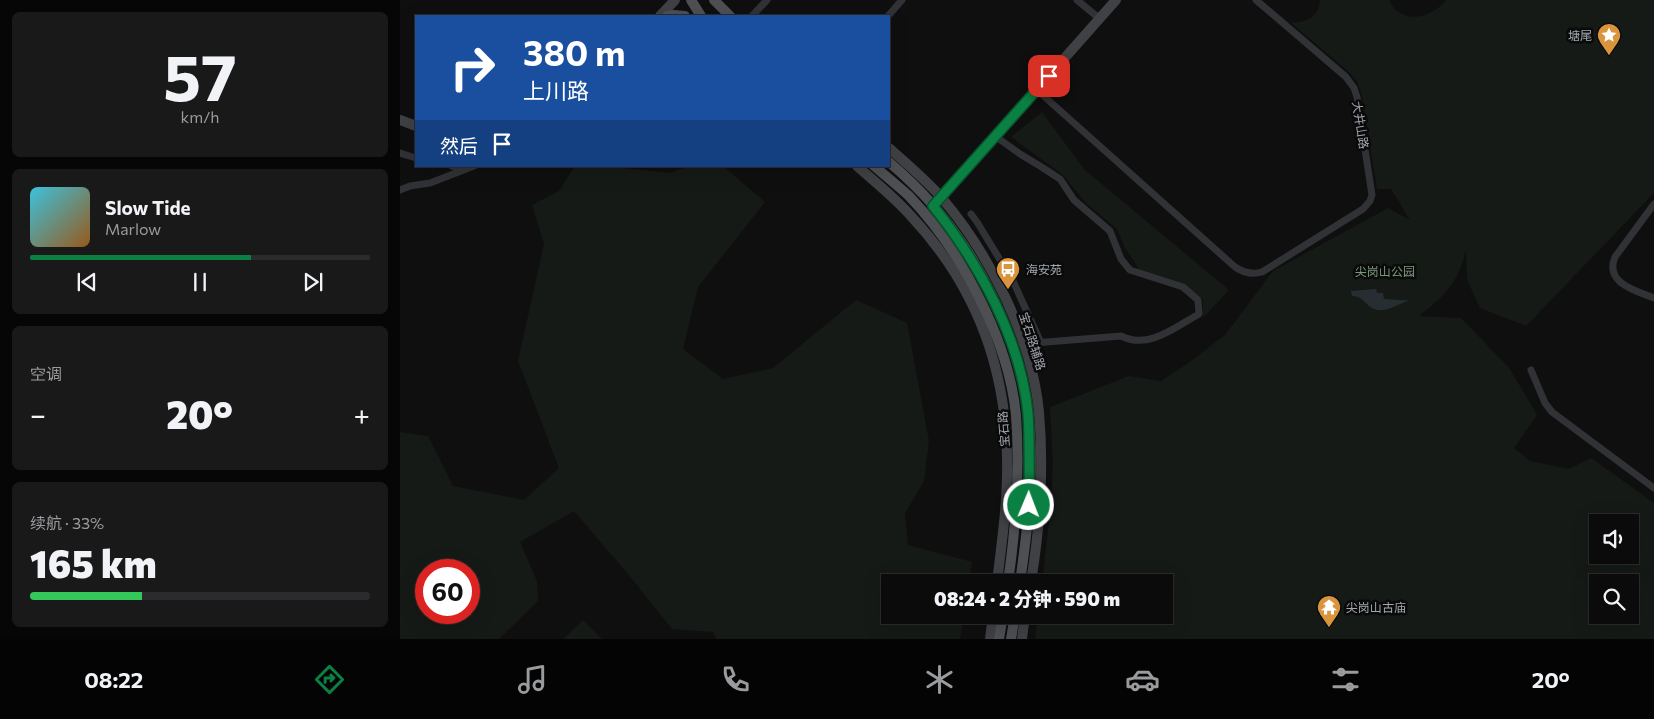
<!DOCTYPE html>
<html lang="zh">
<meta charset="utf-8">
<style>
:root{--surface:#0b0b0c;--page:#19191a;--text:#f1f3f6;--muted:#9a9b9d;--line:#2b2b2d;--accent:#0b8043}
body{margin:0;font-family:Commissioner,"Noto Sans SC",sans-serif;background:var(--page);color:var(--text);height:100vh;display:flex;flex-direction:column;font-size:19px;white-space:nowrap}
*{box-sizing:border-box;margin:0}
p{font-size:16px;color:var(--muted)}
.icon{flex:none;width:28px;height:28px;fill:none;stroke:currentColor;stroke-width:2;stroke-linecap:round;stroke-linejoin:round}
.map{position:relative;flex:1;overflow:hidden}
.details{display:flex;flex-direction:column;gap:12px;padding:12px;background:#060607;width:400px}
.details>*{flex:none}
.banner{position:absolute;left:15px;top:15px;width:475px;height:152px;border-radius:0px;box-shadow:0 5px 20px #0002,0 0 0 1px var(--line);background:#1a4fa0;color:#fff;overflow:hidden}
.controls{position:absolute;left:1189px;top:514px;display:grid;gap:10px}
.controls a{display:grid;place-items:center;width:50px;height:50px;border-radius:0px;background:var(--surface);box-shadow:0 5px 20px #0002,0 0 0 1px var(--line);font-size:25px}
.speed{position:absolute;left:15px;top:559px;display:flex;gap:10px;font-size:25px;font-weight:700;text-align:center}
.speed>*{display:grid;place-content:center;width:65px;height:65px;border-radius:50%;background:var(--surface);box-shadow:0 5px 20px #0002,0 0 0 1px var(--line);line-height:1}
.speed .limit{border:8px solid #d22;background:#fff;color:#111}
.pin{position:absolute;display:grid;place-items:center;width:42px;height:42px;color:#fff;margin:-21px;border-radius:10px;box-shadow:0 2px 8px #0006}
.me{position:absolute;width:55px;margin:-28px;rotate:1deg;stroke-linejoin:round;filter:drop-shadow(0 0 4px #0008)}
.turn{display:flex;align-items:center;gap:18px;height:105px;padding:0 25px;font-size:22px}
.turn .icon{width:65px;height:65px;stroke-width:2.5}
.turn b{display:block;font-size:35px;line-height:42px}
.then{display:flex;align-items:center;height:48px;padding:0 25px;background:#0003;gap:10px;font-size:19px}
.big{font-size:38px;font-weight:800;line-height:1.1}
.details .widget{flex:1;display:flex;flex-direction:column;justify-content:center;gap:8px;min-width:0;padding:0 18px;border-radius:8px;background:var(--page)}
.details .dial{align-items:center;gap:0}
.dial b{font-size:65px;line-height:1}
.song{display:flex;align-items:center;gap:15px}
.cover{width:60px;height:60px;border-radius:8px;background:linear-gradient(135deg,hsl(190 70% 55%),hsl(30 70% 35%))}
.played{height:5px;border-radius:2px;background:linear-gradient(90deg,var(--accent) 65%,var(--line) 65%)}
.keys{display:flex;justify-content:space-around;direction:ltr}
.heat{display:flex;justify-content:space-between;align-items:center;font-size:28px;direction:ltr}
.charge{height:8px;border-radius:4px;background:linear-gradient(90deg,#34c759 33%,var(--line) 0)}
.trip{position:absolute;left:481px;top:574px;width:292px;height:50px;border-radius:0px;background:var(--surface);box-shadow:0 5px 20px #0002,0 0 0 1px var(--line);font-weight:800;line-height:50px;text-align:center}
.menu{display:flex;height:80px;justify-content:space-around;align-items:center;background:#040405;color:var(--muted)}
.menu .icon{width:35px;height:35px}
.menu .active{color:var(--accent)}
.menu b{font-size:22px;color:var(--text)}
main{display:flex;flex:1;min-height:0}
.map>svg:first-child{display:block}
.green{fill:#161a16;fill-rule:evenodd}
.water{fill:#272e32}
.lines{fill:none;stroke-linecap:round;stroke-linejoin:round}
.street{stroke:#303235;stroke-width:7}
.secondary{stroke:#3f4144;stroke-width:10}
.primary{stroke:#4d4f53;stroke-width:10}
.route-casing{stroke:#07532c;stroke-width:12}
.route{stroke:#0b8043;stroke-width:9}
.labels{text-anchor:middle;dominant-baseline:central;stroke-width:5;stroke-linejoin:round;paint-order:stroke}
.poi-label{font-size:12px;fill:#a2a7af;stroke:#0a0a0b;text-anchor:start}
.street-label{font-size:12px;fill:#a2a7af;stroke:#0a0a0b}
.park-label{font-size:12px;fill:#7c987b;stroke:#0a0a0b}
</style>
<main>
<section class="details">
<div class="widget dial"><b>57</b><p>km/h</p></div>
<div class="widget">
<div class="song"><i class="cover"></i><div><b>Slow Tide</b><p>Marlow</p></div></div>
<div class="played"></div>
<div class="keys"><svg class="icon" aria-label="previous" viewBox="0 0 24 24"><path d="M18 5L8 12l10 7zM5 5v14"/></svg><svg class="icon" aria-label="pause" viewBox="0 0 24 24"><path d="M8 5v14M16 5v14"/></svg><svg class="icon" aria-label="next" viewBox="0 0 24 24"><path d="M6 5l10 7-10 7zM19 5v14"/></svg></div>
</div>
<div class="widget"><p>空调</p>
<div class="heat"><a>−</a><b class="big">20°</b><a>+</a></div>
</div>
<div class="widget"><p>续航 · 33%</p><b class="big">165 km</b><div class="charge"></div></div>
</section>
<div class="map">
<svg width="1254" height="639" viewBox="0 0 1254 639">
<rect width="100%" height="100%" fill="#0f0f10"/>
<!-- green -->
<g class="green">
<path d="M920 0H989C991 3 993 8 996 10 1011 24 1036 14 1046 0H1254V193L1126 326 1080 308 1067 280 1066 250C1064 256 1063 263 1060 269 1052 289 1036 303 1019 316L1061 318 1110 369 1137 415 1114 448 1130 461 1169 469 1191 458 1254 503V639H635L638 615H765V582H642L651 506 653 463 650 407 729 376 761 381 787 364 825 335 873 271 988 208 1010 220 991 189H977L962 96 957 81 950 73 890 22C906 24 919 17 920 0ZM1198 522H1230V555H1198ZM1198 582H1230V615H1198Z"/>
<path d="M642 112 684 169 829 290 803 318V299L784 284 742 273 725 248 717 229 687 204 662 174 611 137Z"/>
<path d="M175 166H218L222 168 270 173 289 166H323L365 202 298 287 283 349 323 379 373 368 456 300 507 323 529 441 524 481 505 513 508 545 572 562 569 582H490V615H564L560 639H316L313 632 272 629 228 574 174 511 120 542 137 581 138 601 99 639H0V432L28 436 53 486 124 500 159 468 118 361 144 244 132 205 159 191ZM26 570H69V612H26Z"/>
<path d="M183 620 202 639H164Z"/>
</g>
<!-- water -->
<path class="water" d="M976 289 977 293H983L984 299C993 299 1000 301 1009 300 996 305 981 317 968 305 963 300 960 296 952 296L951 291Z"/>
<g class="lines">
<!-- street -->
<g class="street">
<path d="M677 0 700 19"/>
<path d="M352 16 367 0"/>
<path d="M488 16 502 0"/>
<path d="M637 90 835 267C844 273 852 275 862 272L963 209 970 201 972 195 957 97 954 88 946 77 856 0"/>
<path d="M595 136 620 154 640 166 660 179 674 200 710 231 721 259 730 270 783 287 798 300 799 314C775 327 749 350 721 336L622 344"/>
<path d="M0 153 16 158"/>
<path d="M52 166 65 169"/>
<path d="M0 190 10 186 30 183 74 166"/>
<path d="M1254 204 1215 257C1204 283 1236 291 1254 298"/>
<path d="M571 214 577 222 613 281 641 343"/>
<path d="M1131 370 1145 403 1152 412 1254 488"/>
</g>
<!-- secondary -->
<g class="secondary">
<path d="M260 16 275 0"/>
<path d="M0 120 16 126"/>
<path d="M489 148C507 164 525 179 541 197 589 253 632 338 639 412 644 469 640 527 631 582"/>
<path d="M457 166C475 182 494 197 510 215 574 283 606 365 607 458 608 499 602 541 597 582"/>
<path d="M538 201 716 0"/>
<path d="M590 639 593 615"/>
<path d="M622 639 625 615"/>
</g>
<!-- primary -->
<g class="primary">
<path d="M291 0 301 16"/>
<path d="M314 0 330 16"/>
<path d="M267 16 274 15 285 16"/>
<path d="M489 162C504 175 519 189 532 204 581 259 619 339 628 412 635 468 628 527 620 582"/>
<path d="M474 166C486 176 498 186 509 196 561 250 609 341 616 415 620 471 616 527 608 582"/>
<path d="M599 639 603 615"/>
<path d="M611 639 615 615"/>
</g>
</g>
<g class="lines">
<!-- route casing -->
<g class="route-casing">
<path id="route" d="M629 505C629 475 630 444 628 414 621 340 579 263 533 206L649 76"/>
</g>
<!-- route -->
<use href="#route" class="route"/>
</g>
<!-- icons -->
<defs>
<g id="sight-pin" transform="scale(1.25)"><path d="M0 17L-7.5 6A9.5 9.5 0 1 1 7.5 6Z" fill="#da943c" stroke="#0a0a0b"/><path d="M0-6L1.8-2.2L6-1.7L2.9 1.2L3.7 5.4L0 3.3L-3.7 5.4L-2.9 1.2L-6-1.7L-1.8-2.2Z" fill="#fff"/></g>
<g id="bus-pin" transform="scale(1.25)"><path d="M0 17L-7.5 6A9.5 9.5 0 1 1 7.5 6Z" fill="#da943c" stroke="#0a0a0b"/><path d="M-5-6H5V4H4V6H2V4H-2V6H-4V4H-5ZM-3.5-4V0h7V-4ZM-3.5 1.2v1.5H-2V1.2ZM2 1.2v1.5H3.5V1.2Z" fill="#fff"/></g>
<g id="temple-pin" transform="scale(1.25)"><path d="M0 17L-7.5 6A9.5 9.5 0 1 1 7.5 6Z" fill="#da943c" stroke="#0a0a0b"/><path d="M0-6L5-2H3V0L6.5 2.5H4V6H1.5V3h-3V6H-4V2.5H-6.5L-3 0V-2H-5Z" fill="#fff"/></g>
</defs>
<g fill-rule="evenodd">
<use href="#sight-pin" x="1209" y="35"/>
<use href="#bus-pin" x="608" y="269"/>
<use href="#temple-pin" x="929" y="607"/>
</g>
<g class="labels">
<!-- poi labels -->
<g class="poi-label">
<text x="1192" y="35" text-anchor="end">塘尾</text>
<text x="626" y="269">海安苑</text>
<text x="946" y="607">尖岗山古庙</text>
</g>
<!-- street labels -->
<g class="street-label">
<text transform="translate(961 125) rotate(81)">大井山路</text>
<text transform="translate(633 341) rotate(72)">宝石路辅路</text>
<text transform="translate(603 429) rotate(-94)">宝石路</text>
</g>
<!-- park labels -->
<g class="park-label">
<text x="985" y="271">尖岗山公园</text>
</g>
</g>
</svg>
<div class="controls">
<a><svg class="icon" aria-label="sound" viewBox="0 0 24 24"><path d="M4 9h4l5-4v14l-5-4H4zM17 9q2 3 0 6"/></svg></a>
<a><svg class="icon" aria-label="search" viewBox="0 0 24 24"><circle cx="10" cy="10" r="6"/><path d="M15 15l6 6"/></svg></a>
</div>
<div class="speed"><div class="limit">60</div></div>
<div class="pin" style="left:649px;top:76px;background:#d93025"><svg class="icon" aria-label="arrive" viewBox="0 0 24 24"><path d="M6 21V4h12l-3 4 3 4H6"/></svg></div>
<svg class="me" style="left:629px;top:505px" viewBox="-20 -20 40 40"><circle r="17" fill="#0b8043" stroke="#fff" stroke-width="3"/><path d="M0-11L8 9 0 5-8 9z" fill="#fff"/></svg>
<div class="trip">08:24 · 2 分钟 · 590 m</div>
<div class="banner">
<div class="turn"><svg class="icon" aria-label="right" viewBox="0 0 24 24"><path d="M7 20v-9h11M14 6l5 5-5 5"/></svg><div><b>380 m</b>上川路</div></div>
<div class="then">然后<svg class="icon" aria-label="arrive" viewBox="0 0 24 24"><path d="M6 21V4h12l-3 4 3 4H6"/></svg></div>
</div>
</div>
</main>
<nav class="menu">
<b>08:22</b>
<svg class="icon active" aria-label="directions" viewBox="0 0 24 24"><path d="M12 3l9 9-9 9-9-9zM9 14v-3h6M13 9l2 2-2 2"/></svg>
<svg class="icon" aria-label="music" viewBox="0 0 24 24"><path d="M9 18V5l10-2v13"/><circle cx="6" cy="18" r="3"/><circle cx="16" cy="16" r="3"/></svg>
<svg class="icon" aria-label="phone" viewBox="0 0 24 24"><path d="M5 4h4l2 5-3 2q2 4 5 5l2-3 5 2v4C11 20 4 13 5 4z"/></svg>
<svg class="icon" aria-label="climate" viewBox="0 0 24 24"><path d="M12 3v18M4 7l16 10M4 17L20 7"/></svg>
<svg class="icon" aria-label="car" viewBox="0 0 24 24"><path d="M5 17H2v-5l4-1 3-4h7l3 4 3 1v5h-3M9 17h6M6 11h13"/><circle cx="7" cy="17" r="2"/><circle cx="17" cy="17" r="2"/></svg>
<svg class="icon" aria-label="filters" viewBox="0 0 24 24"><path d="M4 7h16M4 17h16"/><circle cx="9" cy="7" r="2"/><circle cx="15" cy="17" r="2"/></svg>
<b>20°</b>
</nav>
